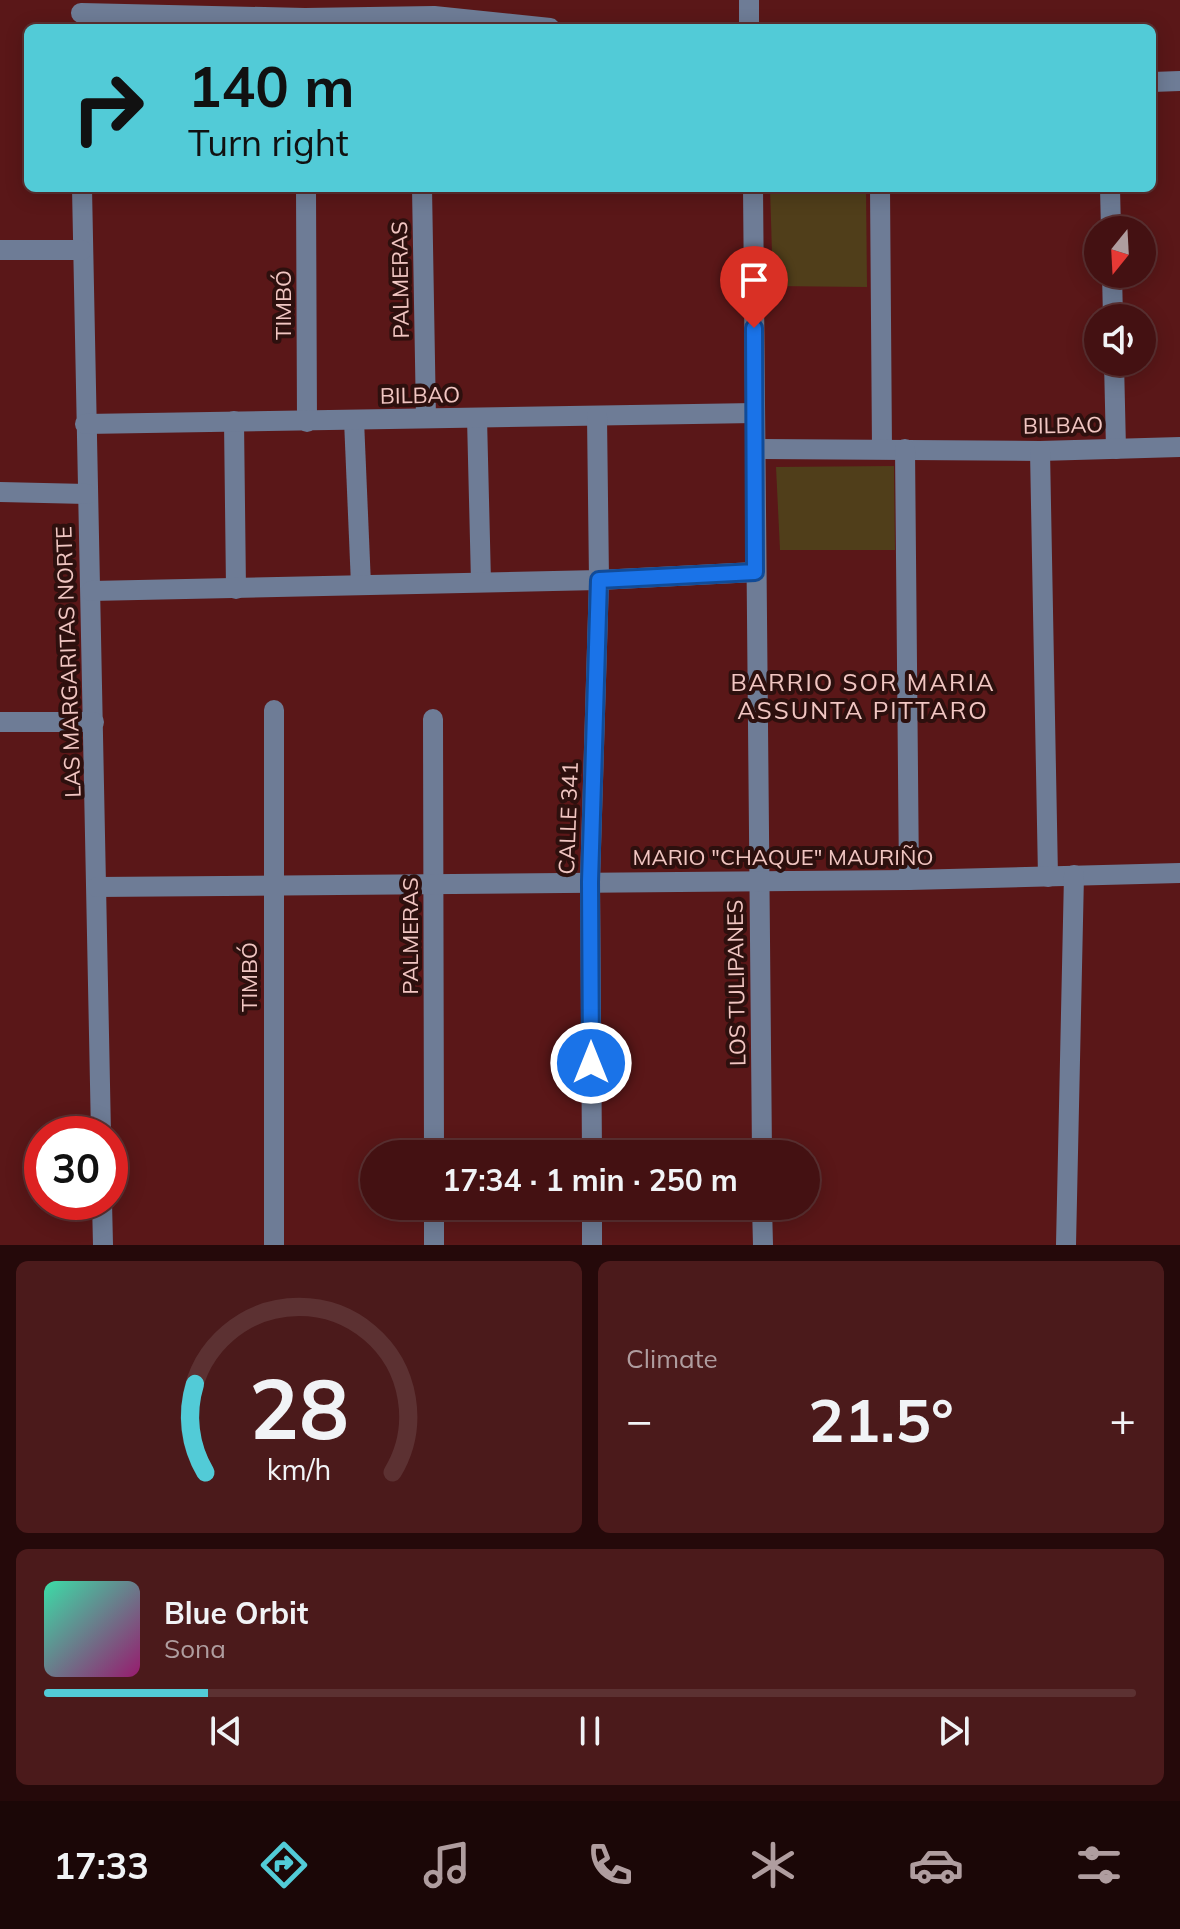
<!DOCTYPE html>
<meta charset="utf-8">
<style>
:root{--surface:#441112;--page:#4b1a1b;--text:#f1f3f6;--muted:#af9d9f;--line:#5c3132;--accent:#52cbd7}
body{margin:0;font-family:Mulish,sans-serif;background:var(--page);color:var(--text);height:100vh;display:flex;flex-direction:column;font-size:30px;white-space:nowrap}
*{box-sizing:border-box;margin:0}
p{font-size:26px;color:var(--muted)}
.icon{flex:none;width:44px;height:44px;fill:none;stroke:currentColor;stroke-width:2;stroke-linecap:round;stroke-linejoin:round}
.map{position:relative;height:1245px;overflow:hidden}
.details{display:flex;flex-direction:column;gap:16px;padding:16px;background:#25090a;flex:1}
.details>*{flex:none}
.guide{position:absolute;left:24px;top:24px;width:1132px;height:168px;border-radius:12px;box-shadow:0 4px 20px #0003,0 0 0 2px var(--line);background:#52cbd7;color:#111;overflow:hidden}
.needle{width:52px;rotate:198deg}
.controls{position:absolute;left:1084px;top:216px;display:grid;gap:16px}
.controls a{display:grid;place-items:center;width:72px;height:72px;border-radius:50%;background:var(--surface);box-shadow:0 4px 20px #0003,0 0 0 2px var(--line);font-size:40px}
.speed{position:absolute;left:24px;top:1116px;display:flex;gap:16px;font-size:40px;font-weight:700;text-align:center}
.speed>*{display:grid;place-content:center;width:104px;height:104px;border-radius:50%;background:var(--surface);box-shadow:0 4px 20px #0003,0 0 0 2px var(--line);line-height:1}
.speed .limit{border:12px solid #d22;background:#fff;color:#111}
.pin{position:absolute;display:grid;place-items:center;width:68px;height:68px;color:#fff;margin:-82px -34px;border-radius:50% 50% 50% 0;rotate:-45deg;box-shadow:0 0 8px #0007}
.pin .icon{rotate:45deg}
.me{position:absolute;width:88px;margin:-44px;rotate:0deg;stroke-linejoin:round;filter:drop-shadow(0 0 6px #0008)}
.turn{display:flex;align-items:center;gap:28px;height:168px;padding:0 32px;font-size:36px}
.turn .icon{width:104px;height:104px;stroke-width:2.5}
.turn b{display:block;font-size:56px;line-height:68px}
.big{font-size:60px;font-weight:700;line-height:1.1}
.details .card{flex:1;display:flex;flex-direction:column;justify-content:center;gap:12px;min-width:0;padding:0 28px;border-radius:12px;background:var(--page)}
.details .dial{align-items:center;gap:0}
.dial svg{height:208px;overflow:visible;fill:none;stroke:var(--line);stroke-width:7;stroke-linecap:round;text-anchor:middle}
.dial text{fill:var(--text);stroke:none}
.song{display:flex;align-items:center;gap:24px}
.cover{width:96px;height:96px;border-radius:12px;background:linear-gradient(135deg,hsl(160 70% 55%),hsl(320 70% 35%))}
.played{height:8px;border-radius:4px;background:linear-gradient(90deg,var(--accent) 15%,var(--line) 15%)}
.keys{display:flex;justify-content:space-around;direction:ltr}
.heat{display:flex;justify-content:space-between;align-items:center;font-size:44px;direction:ltr}
.details .tiles{flex:1;display:grid;gap:16px;grid-template-columns:1fr 1fr}
.card:last-child{grid-column:span 2}
.trip{position:absolute;left:360px;top:1140px;width:460px;height:80px;border-radius:40px;background:var(--surface);box-shadow:0 4px 20px #0003,0 0 0 2px var(--line);font-weight:700;line-height:80px;text-align:center}
.tabs{display:flex;height:128px;justify-content:space-around;align-items:center;background:#1b0707;color:var(--muted)}
.tabs .icon{width:56px;height:56px}
.tabs .current{color:var(--accent)}
.tabs b{font-size:36px;color:var(--text)}
.map>svg:first-child{display:block}
.green{fill:#503e1a}
.lines{fill:none;stroke-linecap:round;stroke-linejoin:round}
.minor{stroke:#6e7c96;stroke-width:20}
.route-casing{stroke:#114b97;stroke-width:20}
.route{stroke:#1a73e8;stroke-width:14}
.labels{text-anchor:middle;dominant-baseline:central;stroke-width:8;stroke-linejoin:round;paint-order:stroke}
.street-label{font-size:22px;fill:#f1c6c2;stroke:#2d100e}
.neighbourhood-label{font-size:24px;letter-spacing:2px;fill:#f1c6c2;stroke:#2d100e}
</style>
<div class="map">
<svg width="1180" height="1245" viewBox="0 0 1180 1245">
<rect width="100%" height="100%" fill="#5a1718"/>
<!-- green -->
<g class="green">
<path d="M770 188H866L867 287 773 286Z"/>
<path d="M894 466 895 550H780L776 467Z"/>
</g>
<g class="lines">
<!-- minor -->
<g class="minor">
<path d="M749 0V28"/>
<path d="M81 13 305 18 434 16 550 28"/>
<path d="M1152 82 1180 81"/>
<path d="M82 188 101 1134"/>
<path d="M306 188 307 422"/>
<path d="M422 188 426 418"/>
<path d="M753 188 762 1154"/>
<path d="M880 188 882 449"/>
<path d="M1110 188 1111 230"/>
<path d="M0 250H82"/>
<path d="M1112 274 1113 318"/>
<path d="M1114 362 1116 449"/>
<path d="M477 418 481 582"/>
<path d="M354 420 361 585"/>
<path d="M234 421 236 589"/>
<path d="M85 424 755 413"/>
<path d="M756 449 1040 451 1180 447"/>
<path d="M905 449 909 880"/>
<path d="M1040 451 1048 877"/>
<path d="M0 492 87 494"/>
<path d="M91 591 599 580 755 572"/>
<path d="M433 719 434 1154"/>
<path d="M0 722H94"/>
<path d="M97 887 909 880 1180 873"/>
<path d="M592 1154 590 882 599 580 597 416"/>
<path d="M102 1202 103 1245"/>
<path d="M592 1206V1245"/>
<path d="M762 1206 763 1245"/>
<path d="M274 1245V710"/>
<path d="M434 1245V1206"/>
<path d="M1066 1245 1074 875"/>
</g>
</g>
<g class="lines">
<!-- route casing -->
<g class="route-casing">
<path id="route" d="M591 1063 590 882 599 580 755 572 754 328"/>
</g>
<!-- route -->
<use href="#route" class="route"/>
</g>
<g class="labels">
<!-- street labels -->
<g class="street-label">
<text transform="translate(400 280) rotate(-91)">PALMERAS</text>
<text transform="translate(283 305) rotate(-90)">TIMBÓ</text>
<text transform="translate(420 395) rotate(-1)">BILBAO</text>
<text transform="translate(1063 425) rotate(-1)">BILBAO</text>
<text transform="translate(68 662) rotate(-92)">LAS MARGARITAS NORTE</text>
<text transform="translate(568 818) rotate(-88)">CALLE 341</text>
<text x="783" y="857">MARIO "CHAQUE" MAURIÑO</text>
<text transform="translate(410 936) rotate(-90)">PALMERAS</text>
<text transform="translate(249 977) rotate(-90)">TIMBÓ</text>
<text transform="translate(736 983) rotate(-91)">LOS TULIPANES</text>
</g>
<!-- neighbourhood labels -->
<g class="neighbourhood-label">
<text x="863" y="682">BARRIO SOR MARIA<tspan x="863" dy="28">ASSUNTA PITTARO</tspan></text>
</g>
</g>
</svg>
<div class="controls">
<a><svg class="needle" viewBox="-14 -14 28 28"><path d="M0-13l5 13h-10z" fill="#e53935"/><path d="M0 13l5-13h-10z" fill="#af9d9f"/></svg></a>
<a><svg class="icon" aria-label="sound" viewBox="0 0 24 24"><path d="M4 9h4l5-4v14l-5-4H4zM17 9q2 3 0 6"/></svg></a>
</div>
<div class="speed"><div class="limit">30</div></div>
<div class="pin" style="left:754px;top:328px;background:#d93025"><svg class="icon" aria-label="arrive" viewBox="0 0 24 24"><path d="M6 21V4h12l-3 4 3 4H6"/></svg></div>
<svg class="me" style="left:591px;top:1063px" viewBox="-20 -20 40 40"><circle r="17" fill="#1a73e8" stroke="#fff" stroke-width="3"/><path d="M0-11L8 9 0 5-8 9z" fill="#fff"/></svg>
<div class="trip">17:34 · 1 min · 250 m</div>
<div class="guide">
<div class="turn"><svg class="icon" aria-label="right" viewBox="0 0 24 24"><path d="M7 20v-9h11M14 6l5 5-5 5"/></svg><div><b>140 m</b>Turn right</div></div>
</div>
</div>
<section class="details">
<div class="tiles">
<div class="card dial"><svg viewBox="0 0 100 80">
<path d="M14 69A42 42 0 1 1 86 69"/>
<path d="M14 69A42 42 0 0 1 10 35" stroke="#52cbd7"/>
<text x="50" y="56" font-size="32" font-weight="700">28</text>
<text x="50" y="72" font-size="11">km/h</text>
</svg></div>
<div class="card"><p>Climate</p>
<div class="heat"><a>−</a><b class="big">21.5°</b><a>+</a></div>
</div>
<div class="card">
<div class="song"><i class="cover"></i><div><b>Blue Orbit</b><p>Sona</p></div></div>
<div class="played"></div>
<div class="keys"><svg class="icon" aria-label="previous" viewBox="0 0 24 24"><path d="M18 5L8 12l10 7zM5 5v14"/></svg><svg class="icon" aria-label="pause" viewBox="0 0 24 24"><path d="M8 5v14M16 5v14"/></svg><svg class="icon" aria-label="next" viewBox="0 0 24 24"><path d="M6 5l10 7-10 7zM19 5v14"/></svg></div>
</div>
</div>
</section>
<nav class="tabs">
<b>17:33</b>
<svg class="icon current" aria-label="directions" viewBox="0 0 24 24"><path d="M12 3l9 9-9 9-9-9zM9 14v-3h6M13 9l2 2-2 2"/></svg>
<svg class="icon" aria-label="music" viewBox="0 0 24 24"><path d="M9 18V5l10-2v13"/><circle cx="6" cy="18" r="3"/><circle cx="16" cy="16" r="3"/></svg>
<svg class="icon" aria-label="phone" viewBox="0 0 24 24"><path d="M5 4h4l2 5-3 2q2 4 5 5l2-3 5 2v4C11 20 4 13 5 4z"/></svg>
<svg class="icon" aria-label="climate" viewBox="0 0 24 24"><path d="M12 3v18M4 7l16 10M4 17L20 7"/></svg>
<svg class="icon" aria-label="car" viewBox="0 0 24 24"><path d="M5 17H2v-5l4-1 3-4h7l3 4 3 1v5h-3M9 17h6M6 11h13"/><circle cx="7" cy="17" r="2"/><circle cx="17" cy="17" r="2"/></svg>
<svg class="icon" aria-label="filters" viewBox="0 0 24 24"><path d="M4 7h16M4 17h16"/><circle cx="9" cy="7" r="2"/><circle cx="15" cy="17" r="2"/></svg>
</nav>
